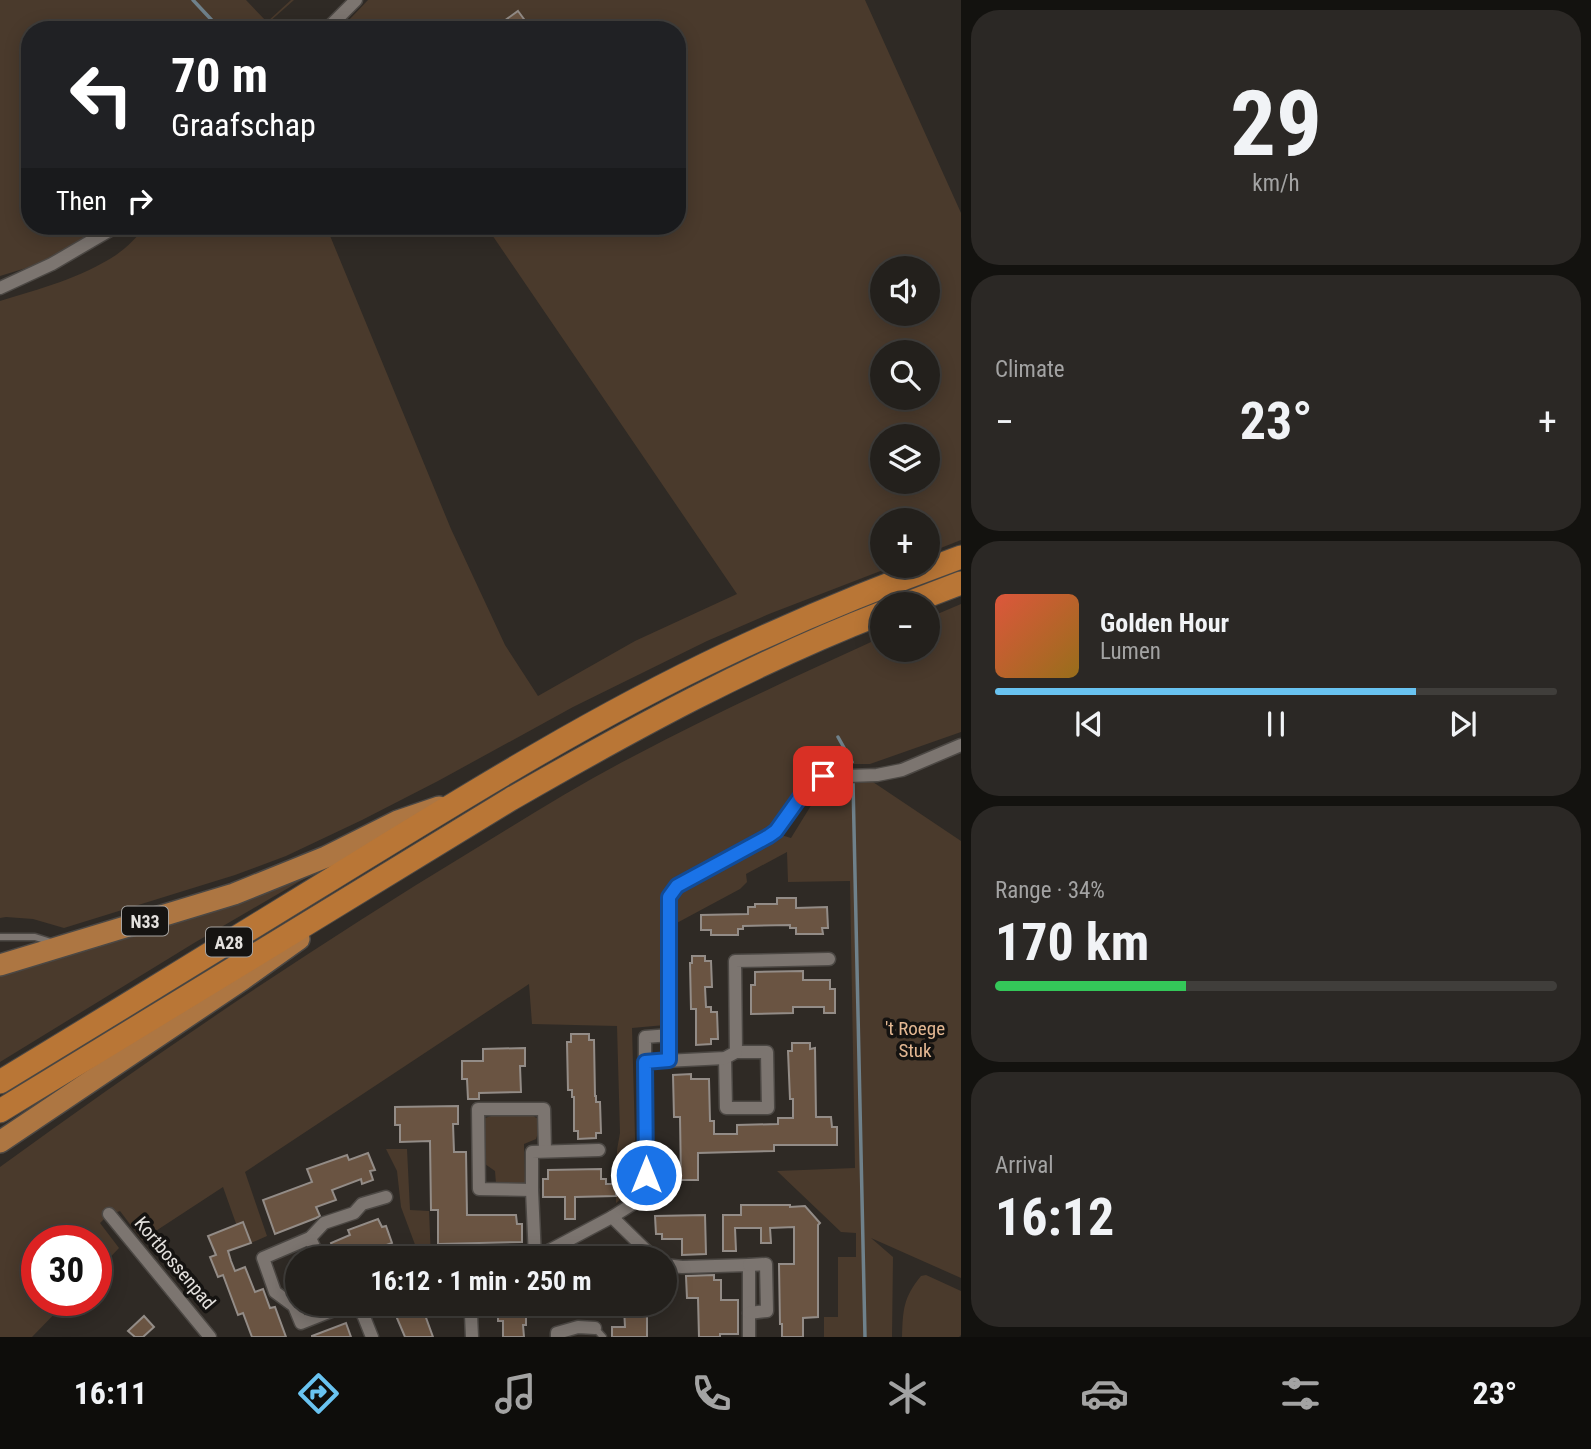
<!DOCTYPE html>
<meta charset="utf-8">
<style>
:root{--surface:#23201c;--page:#2b2825;--text:#f1f3f6;--muted:#a3a3a3;--line:#403e3b;--accent:#69c3f1}
body{margin:0;font-family:"Roboto Condensed",sans-serif;background:var(--page);color:var(--text);height:100vh;display:flex;flex-direction:column;font-size:26px;white-space:nowrap}
*{box-sizing:border-box;margin:0}
p{font-size:23px;color:var(--muted)}
.icon{flex:none;width:38px;height:38px;fill:none;stroke:currentColor;stroke-width:2;stroke-linecap:round;stroke-linejoin:round}
.map{position:relative;flex:1;overflow:hidden}
.sheet{display:flex;flex-direction:column;gap:10px;padding:10px;background:#13120f;width:630px}
.sheet>*{flex:none}
.top-card{position:absolute;left:21px;top:21px;width:665px;height:214px;border-radius:28px;box-shadow:0 4px 18px #0003,0 0 0 2px var(--line);background:#202124;color:#fff;overflow:hidden}
.buttons{position:absolute;left:870px;top:256px;display:grid;gap:14px}
.buttons a{display:grid;place-items:center;width:70px;height:70px;border-radius:50%;background:var(--surface);box-shadow:0 4px 18px #0003,0 0 0 2px var(--line);font-size:35px}
.speed{position:absolute;left:21px;top:1225px;display:flex;gap:14px;font-size:35px;font-weight:700;text-align:center}
.speed>*{display:grid;place-content:center;width:91px;height:91px;border-radius:50%;background:var(--surface);box-shadow:0 4px 18px #0003,0 0 0 2px var(--line);line-height:1}
.speed .limit{border:10px solid #d22;background:#fff;color:#111}
.pin{position:absolute;display:grid;place-items:center;width:60px;height:60px;color:#fff;margin:-30px;border-radius:14px;box-shadow:0 4px 10px #0006}
.me{position:absolute;width:77px;margin:-38px;rotate:0deg;stroke-linejoin:round;filter:drop-shadow(0 0 5px #0008)}
.turn{display:flex;align-items:center;gap:24px;height:147px;padding:0 35px;font-size:32px}
.turn .icon{width:91px;height:91px;stroke-width:2.5}
.turn b{display:block;font-size:49px;line-height:60px}
.then{display:flex;align-items:center;height:66px;padding:0 35px;background:#0003;gap:14px;font-size:26px}
.big{font-size:52px;font-weight:700;line-height:1.1}
.sheet .card{flex:1;display:flex;flex-direction:column;justify-content:center;gap:10px;min-width:0;padding:0 24px;border-radius:28px;background:var(--page)}
.sheet .dial{align-items:center;gap:0}
.dial b{font-size:91px;line-height:1}
.song{display:flex;align-items:center;gap:21px}
.cover{width:84px;height:84px;border-radius:10px;background:linear-gradient(135deg,hsl(10 70% 55%),hsl(40 70% 35%))}
.played{height:7px;border-radius:4px;background:linear-gradient(90deg,var(--accent) 75%,var(--line) 75%)}
.keys{display:flex;justify-content:space-around;direction:ltr}
.heat{display:flex;justify-content:space-between;align-items:center;font-size:38px;direction:ltr}
.charge{height:10px;border-radius:5px;background:linear-gradient(90deg,#34c759 34%,var(--line) 0)}
.trip{position:absolute;left:285px;top:1246px;width:392px;height:70px;border-radius:35px;background:var(--surface);box-shadow:0 4px 18px #0003,0 0 0 2px var(--line);font-weight:700;line-height:70px;text-align:center}
.tabs{display:flex;height:112px;justify-content:space-around;align-items:center;background:#0e0d0b;color:var(--muted)}
.tabs .icon{width:49px;height:49px}
.tabs .current{color:var(--accent)}
.tabs b{font-size:32px;color:var(--text)}
main{display:flex;flex:1;min-height:0}
.map>svg:first-child{display:block}
.green{fill:#4a3a2c;fill-rule:evenodd}
.lines{fill:none;stroke-linecap:round;stroke-linejoin:round}
.stream{stroke:#6f818b;stroke-width:3.5}
.building{fill:#6a5442;stroke:#938c87;stroke-width:2}
.service-casing{stroke:#4c4844;stroke-width:9}
.minor-casing{stroke:#4c4844;stroke-width:15}
.trunk-casing{stroke:#4c4844;stroke-width:24}
.motorway-casing{stroke:#4c4844;stroke-width:25}
.service{stroke:#7c7570;stroke-width:6}
.minor{stroke:#7c7570;stroke-width:12}
.trunk{stroke:#ad7642;stroke-width:21}
.motorway{stroke:#b97636;stroke-width:23}
.route-casing{stroke:#114b97;stroke-width:18}
.route{stroke:#1a73e8;stroke-width:12}
.labels{text-anchor:middle;dominant-baseline:central;stroke-width:7;stroke-linejoin:round;paint-order:stroke}
.shield{fill:#151311;stroke:#a6a3a0;stroke-width:2}
.shield-label{font-size:18px;font-weight:bold;fill:#e4e1de}
.park-label{font-size:19px;fill:#e4b893;stroke:#151311}
.street-label{font-size:19px;fill:#e4e1de;stroke:#151311}
</style>
<main>
<div class="map">
<svg width="961" height="1337" viewBox="0 0 961 1337">
<rect width="100%" height="100%" fill="#2f2a25"/>
<!-- green -->
<g class="green">
<path d="M0 0H246L267 22 291 0H294L268 23 274 30H30V226H117L92 248 0 276Z"/>
<path d="M368 0H865L961 213V540L928 553V520H882V565H896L769 614 707 641 573 707 438 781 362 820 286 856 235 875 64 928 33 919 6 917 0 918V301C39 289 81 278 116 255 128 247 137 236 147 226H326L451 529 505 645 538 696 635 641 737 594 486 226H677V30H352L347 22ZM882 268H928V313H882ZM882 352H928V397H882ZM882 436H928V481H882Z"/>
<path d="M961 604V732L870 764H851L820 771 809 776 802 782 773 826 668 890 665 1025 632 1028 636 1174 631 1191 616 1203 617 1150 620 1133 617 1026 532 1024 529 984 245 1172 267 1236 244 1246 223 1187 142 1240 120 1211 107 1216 100 1223 119 1248 96 1272V1241H37V1300H68L32 1337H0V1167C153 1056 308 950 470 852 524 819 577 785 634 756 715 713 799 675 882 637V649H928V618Z"/>
<path d="M870 780 961 841V1278L871 1238 893 1257 892 1337H824V1317H838V1257H856V1233L841 1232 777 1171 855 1168 850 881 788 882 787 852 746 874 747 882 740 889 673 925C675 912 674 899 685 890L758 850 781 835 791 838 815 799 831 782Z"/>
<path d="M350 852 194 943 0 1062V974Z"/>
<path d="M497 1114 532 1115 538 1119 539 1130 536 1139 524 1144 525 1185 496 1184 495 1171 485 1164 483 1124 485 1118Z"/>
<path d="M386 1149H407L410 1210 429 1211 431 1258H420L401 1207 397 1171Z"/>
<path d="M926 1275 961 1291V1335L959 1337H902C903 1310 903 1298 921 1276Z"/>
</g>
<g class="lines">
<!-- stream -->
<g class="stream">
<path d="M193 0 221 30"/>
<path d="M838 737 852 762"/>
<path d="M853 782 865 1337"/>
</g>
</g>
<!-- building -->
<g class="building">
<path d="M518 11 532 30H511L504 21Z"/>
<path d="M777 898H796V908L827 907 828 928H822L823 934H796V928H790V925L743 926V929H738V935H711V930H701V915L748 914V907H755V904H777Z"/>
<path d="M692 956H705V961H711L712 987H705L706 1007H711V1012H717L718 1039H711V1044L696 1045V1009H691L690 963H692Z"/>
<path d="M803 971V980H830V989H835V1013H824V1007H793V1013L751 1014V985H755V972Z"/>
<path d="M571 1034H589V1040H594L595 1096H596V1102H600L601 1133H596V1138L578 1139V1131H574V1097H572V1090H568L567 1042H571Z"/>
<path d="M792 1043H810V1049L815 1048 816 1117H831L832 1127H837V1145H774V1151L698 1153V1180H681L680 1117H674L673 1075 691 1074V1079H709L710 1121H714V1134H737V1125L778 1124V1118H793V1099H790L788 1051H792Z"/>
<path d="M525 1048V1066H520L521 1092 479 1093V1099H468L467 1079H462V1061H483V1049Z"/>
<path d="M458 1106V1124H453L454 1152H466L467 1215H516L517 1224H522V1242L438 1244V1210H431L430 1141 400 1142V1125H395V1107Z"/>
<path d="M368 1153 375 1170 370 1171 373 1180 362 1184 361 1179 332 1190 336 1200 316 1207 320 1216 316 1218 275 1234 263 1200 312 1182 307 1169 347 1155 349 1160Z"/>
<path d="M601 1169V1179H606V1184H616V1196L575 1197V1219H565V1197H543V1179H548V1170Z"/>
<path d="M741 1205H790V1207L805 1206 820 1223 818 1225V1317L803 1318V1337H782V1324H780L779 1264H794V1227L770 1228 771 1243H761V1228H735L736 1251H723V1215H741Z"/>
<path d="M705 1215 706 1254 682 1255V1239H662V1234H656L655 1216Z"/>
<path d="M378 1219 382 1227 386 1226 392 1243 351 1258H336L331 1243 350 1235 348 1230Z"/>
<path d="M243 1222 251 1243 228 1251 231 1261 235 1271 245 1267 255 1292 263 1289 270 1308 275 1307 286 1337H252L243 1313 238 1315 223 1275 218 1277 210 1257 216 1255 208 1236Z"/>
<path d="M714 1275V1280H721V1300H738V1334H720V1337H699L698 1298H687L686 1276Z"/>
<path d="M391 1304H421L433 1337H405Z"/>
<path d="M498 1304H536L537 1314H526V1325H523L524 1337H503V1321H498Z"/>
<path d="M631 1304H645V1307H647V1337H612V1327H625L624 1308 631 1307Z"/>
<path d="M144 1316 154 1327 143 1337H135L128 1331Z"/>
<path d="M346 1323 351 1337H312V1336Z"/>
</g>
<g class="lines">
<!-- service casing -->
<g class="service-casing">
<g id="service">
<path d="M0 937H35L51 942"/>
<path d="M595 1328 603 1337"/>
</g>
</g>
<!-- minor casing -->
<g class="minor-casing">
<g id="minor">
<path d="M326 30 356 0"/>
<path d="M0 288 52 264 117 226"/>
<path d="M725 1058 726 1108H768L767 1052H736"/>
<path d="M669 1060 668 904 669 897 677 885 769 836 782 823 808 786 817 777 877 775 902 770 961 745"/>
<path d="M645 1062V1037L670 1035"/>
<path d="M532 1190 479 1189 478 1109H544L545 1151"/>
<path d="M109 1214 210 1337"/>
<path d="M612 1217 654 1258"/>
<path d="M310 1238 319 1258"/>
<path d="M535 1258 612 1217 631 1205 640 1193 646 1175 645 1062 725 1058 736 1052 735 961 829 959"/>
<path d="M535 1258 532 1190V1152L599 1150"/>
<path d="M665 1265 682 1267 749 1265V1337"/>
<path d="M749 1265 766 1264 767 1311 749 1313"/>
<path d="M372 1337 360 1307 339 1308 301 1323 294 1306 275 1292 263 1258 310 1238 324 1223 354 1213 362 1204 386 1197"/>
<path d="M472 1337 471 1315 474 1304"/>
<path d="M557 1337V1333L578 1327 595 1328"/>
</g>
</g>
<!-- trunk casing -->
<g class="trunk-casing">
<g id="trunk">
<path d="M0 965 234 894 326 857 398 821 439 807"/>
<path d="M0 1142 243 979 299 939"/>
</g>
</g>
<!-- motorway casing -->
<g class="motorway-casing">
<g id="motorway">
<path d="M906 604 961 583"/>
<path d="M0 1082C107 1017 213 952 320 886 452 805 585 721 727 654 803 618 881 586 961 557"/>
<path d="M0 1111 511 799C631 730 753 663 882 613"/>
</g>
</g>
<!-- service -->
<use href="#service" class="service"/>
<!-- minor -->
<use href="#minor" class="minor"/>
<!-- trunk -->
<use href="#trunk" class="trunk"/>
<!-- motorway -->
<use href="#motorway" class="motorway"/>
</g>
<g class="lines">
<!-- route casing -->
<g class="route-casing">
<path id="route" d="M646 1175 645 1062 669 1060V897L677 886 769 836 776 831 811 782 817 777 823 776"/>
</g>
<!-- route -->
<use href="#route" class="route"/>
</g>
<g class="labels">
<!-- shield labels -->
<g class="shield">
<rect x="122" y="906.5" width="46" height="29" rx="5"/>
<rect x="206" y="927.5" width="46" height="29" rx="5"/>
</g>
<g class="shield-label">
<text x="145" y="921">N33</text>
<text x="229" y="942">A28</text>
</g>
<!-- park labels -->
<g class="park-label">
<text x="915" y="1028">'t Roege<tspan x="915" dy="22">Stuk</tspan></text>
</g>
<!-- street labels -->
<g class="street-label">
<text transform="translate(175 1263) rotate(50)">Kortbossenpad</text>
</g>
</g>
</svg>
<div class="buttons">
<a><svg class="icon" aria-label="sound" viewBox="0 0 24 24"><path d="M4 9h4l5-4v14l-5-4H4zM17 9q2 3 0 6"/></svg></a>
<a><svg class="icon" aria-label="search" viewBox="0 0 24 24"><circle cx="10" cy="10" r="6"/><path d="M15 15l6 6"/></svg></a>
<a><svg class="icon" aria-label="layers" viewBox="0 0 24 24"><path d="M12 4l9 5-9 5-9-5zM3 14l9 5 9-5"/></svg></a>
<a>+</a>
<a>−</a>
</div>
<div class="speed"><div class="limit">30</div></div>
<div class="pin" style="left:823px;top:776px;background:#d93025"><svg class="icon" aria-label="arrive" viewBox="0 0 24 24"><path d="M6 21V4h12l-3 4 3 4H6"/></svg></div>
<svg class="me" style="left:646px;top:1175px" viewBox="-20 -20 40 40"><circle r="17" fill="#1a73e8" stroke="#fff" stroke-width="3"/><path d="M0-11L8 9 0 5-8 9z" fill="#fff"/></svg>
<div class="trip">16:12 · 1 min · 250 m</div>
<div class="top-card">
<div class="turn"><svg class="icon" aria-label="left" viewBox="0 0 24 24"><path d="M17 20v-9H6M10 6l-5 5 5 5"/></svg><div><b>70 m</b>Graafschap</div></div>
<div class="then">Then<svg class="icon" aria-label="right" viewBox="0 0 24 24"><path d="M7 20v-9h11M14 6l5 5-5 5"/></svg></div>
</div>
</div>
<section class="sheet">
<div class="card dial"><b>29</b><p>km/h</p></div>
<div class="card"><p>Climate</p>
<div class="heat"><a>−</a><b class="big">23°</b><a>+</a></div>
</div>
<div class="card">
<div class="song"><i class="cover"></i><div><b>Golden Hour</b><p>Lumen</p></div></div>
<div class="played"></div>
<div class="keys"><svg class="icon" aria-label="previous" viewBox="0 0 24 24"><path d="M18 5L8 12l10 7zM5 5v14"/></svg><svg class="icon" aria-label="pause" viewBox="0 0 24 24"><path d="M8 5v14M16 5v14"/></svg><svg class="icon" aria-label="next" viewBox="0 0 24 24"><path d="M6 5l10 7-10 7zM19 5v14"/></svg></div>
</div>
<div class="card"><p>Range · 34%</p><b class="big">170 km</b><div class="charge"></div></div>
<div class="card"><p>Arrival</p><b class="big">16:12</b></div>
</section>
</main>
<nav class="tabs">
<b>16:11</b>
<svg class="icon current" aria-label="directions" viewBox="0 0 24 24"><path d="M12 3l9 9-9 9-9-9zM9 14v-3h6M13 9l2 2-2 2"/></svg>
<svg class="icon" aria-label="music" viewBox="0 0 24 24"><path d="M9 18V5l10-2v13"/><circle cx="6" cy="18" r="3"/><circle cx="16" cy="16" r="3"/></svg>
<svg class="icon" aria-label="phone" viewBox="0 0 24 24"><path d="M5 4h4l2 5-3 2q2 4 5 5l2-3 5 2v4C11 20 4 13 5 4z"/></svg>
<svg class="icon" aria-label="climate" viewBox="0 0 24 24"><path d="M12 3v18M4 7l16 10M4 17L20 7"/></svg>
<svg class="icon" aria-label="car" viewBox="0 0 24 24"><path d="M5 17H2v-5l4-1 3-4h7l3 4 3 1v5h-3M9 17h6M6 11h13"/><circle cx="7" cy="17" r="2"/><circle cx="17" cy="17" r="2"/></svg>
<svg class="icon" aria-label="filters" viewBox="0 0 24 24"><path d="M4 7h16M4 17h16"/><circle cx="9" cy="7" r="2"/><circle cx="15" cy="17" r="2"/></svg>
<b>23°</b>
</nav>
